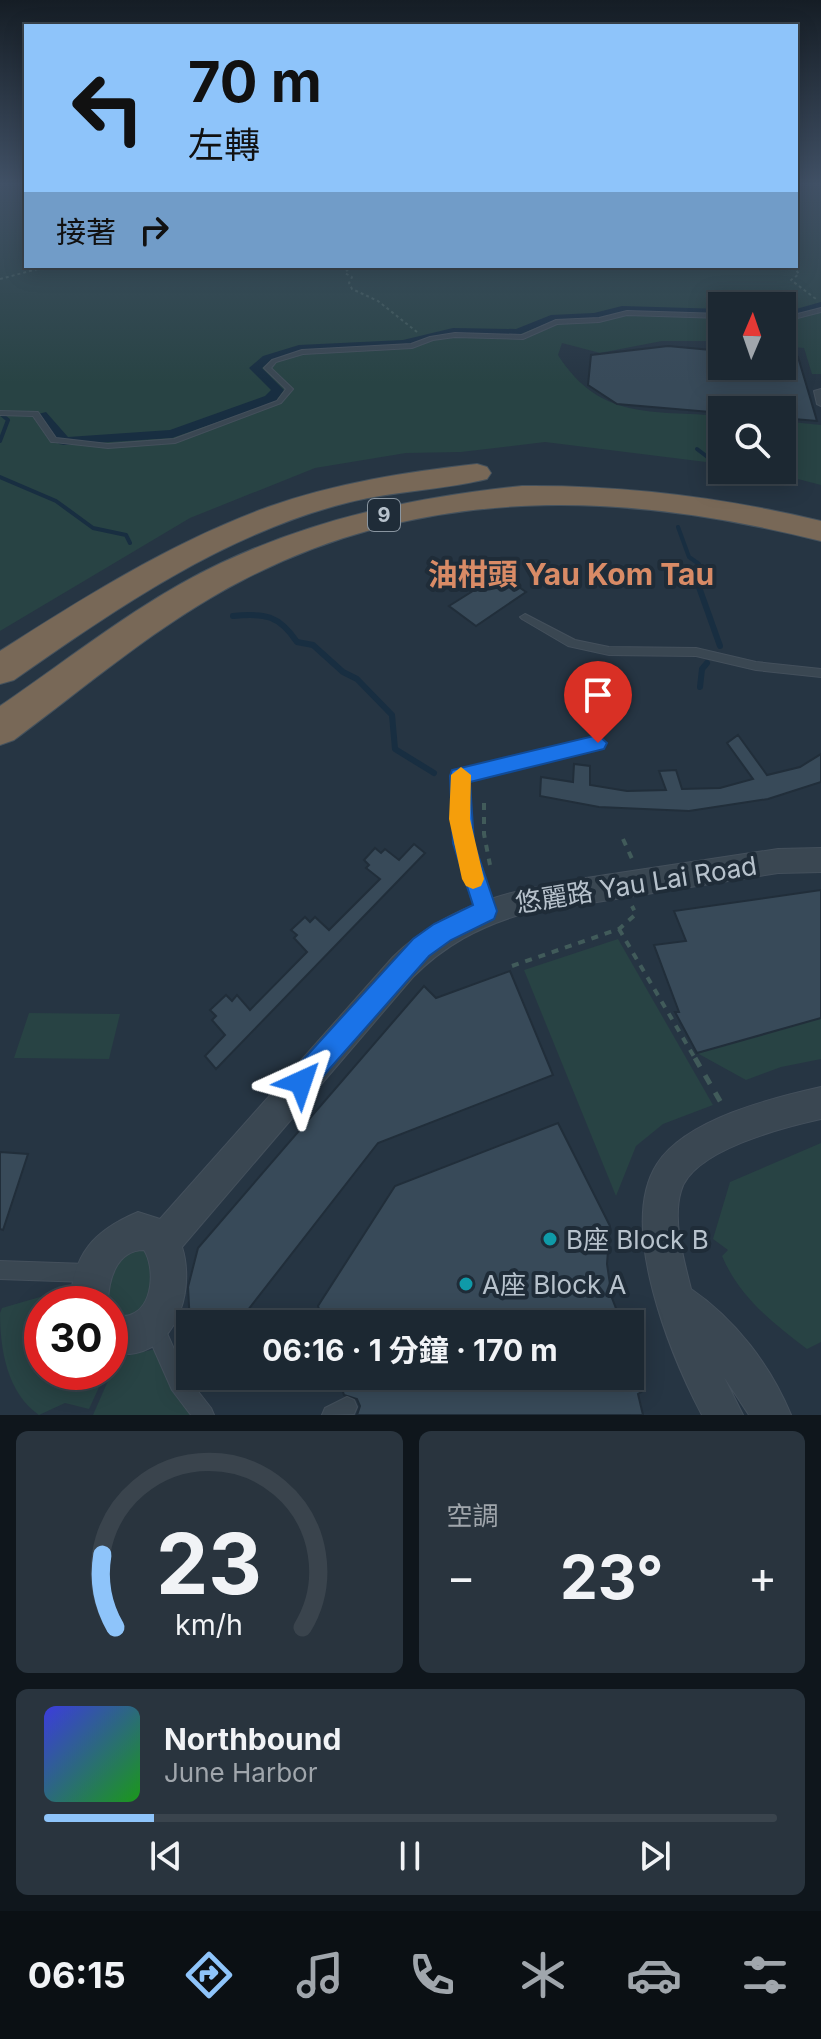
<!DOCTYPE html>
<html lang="zh-TW">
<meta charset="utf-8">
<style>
:root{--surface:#1c2832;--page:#29343e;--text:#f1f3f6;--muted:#a0a6ac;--line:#3a444d;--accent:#8ec4fa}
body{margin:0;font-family:Inter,"Noto Sans TC",sans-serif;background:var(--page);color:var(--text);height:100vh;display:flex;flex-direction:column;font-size:30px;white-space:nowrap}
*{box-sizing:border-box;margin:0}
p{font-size:26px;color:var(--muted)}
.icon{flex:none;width:44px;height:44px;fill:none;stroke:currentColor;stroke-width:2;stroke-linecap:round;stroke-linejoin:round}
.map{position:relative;height:1415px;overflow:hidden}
.drawer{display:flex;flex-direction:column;gap:16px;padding:16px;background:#0f161c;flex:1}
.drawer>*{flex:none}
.guide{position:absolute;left:24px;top:24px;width:774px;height:244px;border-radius:0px;box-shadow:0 4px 20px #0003,0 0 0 2px var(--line);background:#8ec4fa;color:#111;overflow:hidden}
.needle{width:52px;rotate:2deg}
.tools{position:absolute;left:708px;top:292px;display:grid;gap:16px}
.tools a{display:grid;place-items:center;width:88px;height:88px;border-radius:0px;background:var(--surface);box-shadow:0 4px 20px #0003,0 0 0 2px var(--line);font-size:40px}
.speed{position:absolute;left:24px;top:1286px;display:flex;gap:16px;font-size:40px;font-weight:700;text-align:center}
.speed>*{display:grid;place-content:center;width:104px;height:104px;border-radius:50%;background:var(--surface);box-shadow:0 4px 20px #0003,0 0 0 2px var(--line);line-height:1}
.speed .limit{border:12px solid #d22;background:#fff;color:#111}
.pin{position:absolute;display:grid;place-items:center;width:68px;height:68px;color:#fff;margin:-82px -34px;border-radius:50% 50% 50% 0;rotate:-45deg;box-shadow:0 0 8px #0007}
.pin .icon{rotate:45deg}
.me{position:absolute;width:88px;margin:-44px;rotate:42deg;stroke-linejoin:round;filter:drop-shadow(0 0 6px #0008)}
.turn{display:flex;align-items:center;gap:28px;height:168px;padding:0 32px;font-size:36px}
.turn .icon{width:104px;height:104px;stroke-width:2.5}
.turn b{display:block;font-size:56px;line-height:68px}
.then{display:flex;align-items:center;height:76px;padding:0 32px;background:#0003;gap:16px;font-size:30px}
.big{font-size:60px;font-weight:700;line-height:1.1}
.drawer .tile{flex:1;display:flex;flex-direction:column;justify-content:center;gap:12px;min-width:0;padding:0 28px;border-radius:12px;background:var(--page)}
.drawer .dial{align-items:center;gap:0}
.dial svg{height:208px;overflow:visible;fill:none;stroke:var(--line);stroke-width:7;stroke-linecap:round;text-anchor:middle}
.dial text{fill:var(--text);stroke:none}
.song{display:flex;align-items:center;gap:24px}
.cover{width:96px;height:96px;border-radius:12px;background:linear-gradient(135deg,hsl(240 70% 55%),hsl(120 70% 35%))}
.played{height:8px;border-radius:4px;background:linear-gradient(90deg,var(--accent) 15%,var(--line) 15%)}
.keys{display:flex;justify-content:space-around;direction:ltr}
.heat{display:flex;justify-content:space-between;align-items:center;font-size:44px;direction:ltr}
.drawer .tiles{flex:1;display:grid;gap:16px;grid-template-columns:1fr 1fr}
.tile:last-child{grid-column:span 2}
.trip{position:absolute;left:176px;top:1310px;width:468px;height:80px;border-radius:0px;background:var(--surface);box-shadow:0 4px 20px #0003,0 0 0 2px var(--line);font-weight:700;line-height:80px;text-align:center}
.tabs{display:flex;height:128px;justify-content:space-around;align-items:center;background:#0b1014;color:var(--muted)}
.tabs .icon{width:56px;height:56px}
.tabs .current{color:var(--accent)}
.tabs b{font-size:36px;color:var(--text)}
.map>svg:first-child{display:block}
.green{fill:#284344}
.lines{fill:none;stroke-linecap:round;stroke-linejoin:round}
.stream-far1{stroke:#182e41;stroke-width:4}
.stream{stroke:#182e41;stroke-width:6}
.canal{fill:#182e41;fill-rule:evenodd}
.building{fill:#384a59;stroke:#212e3a;stroke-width:2}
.service-casing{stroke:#44505c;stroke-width:2}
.minor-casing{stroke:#44505c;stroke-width:2}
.motorway-casing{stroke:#45525d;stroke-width:2}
.path-far2{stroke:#415b5a;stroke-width:2;stroke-dasharray:3 3;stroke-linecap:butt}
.path-far1{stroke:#415b5a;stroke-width:4;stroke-dasharray:7 7;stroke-linecap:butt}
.path{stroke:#415b5a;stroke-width:5;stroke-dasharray:10 10;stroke-linecap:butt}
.service{fill:#3a4752;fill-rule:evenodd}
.minor{fill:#3a4752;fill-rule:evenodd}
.motorway{fill:#786857;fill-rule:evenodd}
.route{fill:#1a73e8;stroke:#114b97;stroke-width:2}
.slow{fill:#f59e0b}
.culture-dot{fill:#0f9aa8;stroke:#1f2c38;stroke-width:3}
.labels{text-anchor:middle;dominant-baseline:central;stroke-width:8;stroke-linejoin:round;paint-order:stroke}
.shield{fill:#1f2c38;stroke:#8995a0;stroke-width:2}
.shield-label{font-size:20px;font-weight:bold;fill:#b7c2cc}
.near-street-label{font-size:26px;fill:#b7c2cc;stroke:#1f2c38}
.near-poi-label{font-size:26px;fill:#b7c2cc;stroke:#1f2c38;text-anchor:start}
.district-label{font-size:30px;font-weight:bold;fill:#d98b66;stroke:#1f2c38}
</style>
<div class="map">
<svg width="821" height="1415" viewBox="0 0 821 1415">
<rect width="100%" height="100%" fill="#263543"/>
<!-- green -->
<g class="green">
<path d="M0 185H26V266H796V185H821V374H812L804 348 782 346V306H722V341H662L600 353 562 343 558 355C600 421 652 410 722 416V464L545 442 461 452 406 453 315 468 190 518 0 631Z"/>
<path d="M782 421 821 425V485L763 470H782Z"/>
<path d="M618 939 713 1105 663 1124 636 1146 616 1196 524 970Z"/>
<path d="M29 1013 120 1014 109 1059 14 1058Z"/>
<path d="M821 1018V1059L781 1067 746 1080 697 1053Z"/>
<path d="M821 1143V1342L807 1349C772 1322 740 1298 722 1256L728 1250 713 1239 730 1182Z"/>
<path d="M157 1247 152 1311 110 1326V1304H95L115 1249Z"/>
<path d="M69 1296 72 1304H42V1372H106L89 1409 65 1403 39 1415C7 1393 0 1349 0 1313L2 1308 40 1297Z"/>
<path d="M155 1349 190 1415H93L118 1358Z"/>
</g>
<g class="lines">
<!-- stream-far1 -->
<g class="stream-far1">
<path d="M0 441 8 420 1 414"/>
<path d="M697 449 722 468"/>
<path d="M0 477 56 501 93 528 126 535 130 543"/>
<path d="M678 527 689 557 699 564 696 573"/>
</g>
<!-- stream -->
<g class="stream">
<path d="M697 571 695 576 720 646"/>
<path d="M233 616C265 613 279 615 297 642L313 645 343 672 357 679 392 715 395 749 434 773"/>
<path d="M700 687 702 669 707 663"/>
</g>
<!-- canal -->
<g class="canal">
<path d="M821 302V308L782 319V313Z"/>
<path d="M622 306 722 309V315L622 312 594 319 553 321 518 335 453 334 403 346 300 351 271 360 262 368 284 390 275 402 172 438 64 445 59 444 34 415 46 412 68 437 170 430 265 396 271 390 249 368 263 356 299 345 403 340 453 328 516 329 551 315 594 313Z"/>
</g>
</g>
<!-- building -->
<g class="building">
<path d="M668 346 722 351V366H782V356L798 357 817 421 782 418V410H722V413L617 404 588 385 591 355Z"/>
<path d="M500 574 526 592 476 626 449 606Z"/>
<path d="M738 735 767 775 800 767 821 754V782L768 799 689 811 599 807 540 796 541 777 573 782 574 764 590 766V785L627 791 666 790 659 771 676 770 682 789 720 788 753 779 727 743Z"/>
<path d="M414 844 425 853 216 1069 205 1056 225 1035 212 1020 216 1016 210 1010 226 995 232 1001 237 995 250 1010 307 952 294 938 297 935 291 930 305 917 310 922 315 917 329 930 380 879 366 868 369 865 364 860 375 848 381 853 385 849 399 860Z"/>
<path d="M821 890V1018L697 1053 675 1012H679L654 945 686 941 674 911Z"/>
<path d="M510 971 553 1075 378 1143 237 1324H190L188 1287 198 1248 424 986 436 998Z"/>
<path d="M558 1123 610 1226 607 1264 612 1298 622 1324H324L318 1306 395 1186Z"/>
<path d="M0 1152 28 1154 3 1230 0 1229Z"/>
<path d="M338 1376H641L643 1391 638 1394 643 1415H357L360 1406 357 1399 344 1395Z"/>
</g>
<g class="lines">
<!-- service casing -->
<g class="service-casing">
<g id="service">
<path d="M821 308V312L782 322V318Z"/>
<path d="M627 311 722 314V318L627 315 599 322 557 324 523 339 455 337 433 340 412 348 303 354 276 362 271 368 293 389 281 403 175 443 108 448 54 442H51L33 416 0 415V411L38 412 56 438 108 444 174 439 277 401 286 389 264 368 272 360 302 350 411 344 430 337 455 333 522 335 556 320 599 318Z"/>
<path d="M821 389V406L817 404 814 391Z"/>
<path d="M525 614 575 640 609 647 696 648 756 662 821 669V677L756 670 696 656 609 655 568 646 522 619 520 617Z"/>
<path d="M598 738 602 740 604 743 602 746 465 780 469 843 493 911 491 916 486 918 481 916 457 843 453 776 455 772Z"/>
<path d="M0 1261 87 1264 93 1267 96 1273 93 1279 87 1282 0 1279Z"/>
<path d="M155 1319 162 1322 186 1376 211 1408 214 1415H191L172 1390 145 1329 148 1322Z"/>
<path d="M347 1397 354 1400 357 1407 354 1414 322 1415 325 1408Z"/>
</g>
</g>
<!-- minor casing -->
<g class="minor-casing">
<g id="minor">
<path d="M821 848V872L778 873 522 914C479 927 445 945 413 977L182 1247C194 1284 181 1344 136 1353 128 1355 118 1354 110 1354V1316C116 1316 125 1317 130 1315 154 1307 155 1267 144 1250 116 1250 108 1281 108 1304H70C73 1254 93 1231 138 1212L160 1219 393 957C456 895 536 886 619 873 672 865 725 857 778 849Z"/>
<path d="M821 1087V1119C785 1127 692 1150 681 1191 672 1221 684 1260 691 1289 735 1319 771 1366 791 1415H749L724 1377 743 1415H702C671 1356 617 1226 657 1164 686 1119 772 1098 821 1087Z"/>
</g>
</g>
<!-- motorway casing -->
<g class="motorway-casing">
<g id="motorway">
<path d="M477 464 487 467 491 473 487 479C442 490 395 491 350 502 225 533 117 608 14 680L0 684V651C86 596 172 542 268 507 336 483 406 472 477 464Z"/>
<path d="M522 486C625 485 721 497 821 521V541C623 491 429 484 243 580 161 622 88 685 14 740L0 745V706C72 657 142 600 221 563 317 518 416 497 522 486Z"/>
</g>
</g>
<!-- path-far2 -->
<g class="path-far2">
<path d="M796 199 799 210 796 211"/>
<path d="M347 266 350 267 345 273 352 277 349 283 352 289 378 301 417 332"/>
<path d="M793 266 799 274 791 280 816 299"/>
<path d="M0 279 49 266"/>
</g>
<!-- path-far1 -->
<g class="path-far1">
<path d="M484 803V834L490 865"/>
<path d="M623 839 633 861"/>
<path d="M619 929 696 1060"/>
<path d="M512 966 619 929 636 914 632 906"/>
</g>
<!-- path -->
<path class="path" d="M695 1058 723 1106"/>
<!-- service -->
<use href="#service" class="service"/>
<!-- minor -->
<use href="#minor" class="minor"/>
<!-- motorway -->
<use href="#motorway" class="motorway"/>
</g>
<!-- sky -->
<linearGradient id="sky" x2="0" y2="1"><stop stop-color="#151d25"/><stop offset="0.48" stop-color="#415166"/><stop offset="1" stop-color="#415166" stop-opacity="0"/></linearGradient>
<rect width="821" height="383" fill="url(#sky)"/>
<!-- route -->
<path class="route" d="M598 735 607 743 604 749 470 782 474 843 497 911 494 919 451 940 429 956 310 1091 301 1095 292 1091 288 1082 292 1072 413 939 434 924 473 905 453 843 450 776 452 770Z"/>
<!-- slow -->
<path class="slow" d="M461 767 471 775 470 819 484 879 481 886 473 889 466 886 462 879 449 819 451 775Z"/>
<!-- markers -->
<g class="culture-dot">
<circle cx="550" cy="1239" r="8"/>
<circle cx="466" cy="1284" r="8"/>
</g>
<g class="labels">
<!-- shield labels -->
<rect class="shield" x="368" y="499" width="32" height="32" rx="6"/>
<g class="shield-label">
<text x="384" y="515">9</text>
</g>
<!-- near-street labels -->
<g class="near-street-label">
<text transform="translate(636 884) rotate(-9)">悠麗路 Yau Lai Road</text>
</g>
<!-- near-poi labels -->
<g class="near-poi-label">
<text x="566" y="1239">B座 Block B</text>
<text x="482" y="1284">A座 Block A</text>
</g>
<!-- district labels -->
<g class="district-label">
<text x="571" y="574">油柑頭 Yau Kom Tau</text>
</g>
</g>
</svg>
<div class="tools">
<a><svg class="needle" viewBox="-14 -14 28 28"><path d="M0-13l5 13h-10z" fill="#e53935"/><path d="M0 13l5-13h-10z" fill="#a0a6ac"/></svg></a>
<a><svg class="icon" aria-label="search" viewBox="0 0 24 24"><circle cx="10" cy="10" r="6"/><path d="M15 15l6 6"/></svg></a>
</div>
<div class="speed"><div class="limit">30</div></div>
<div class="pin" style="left:598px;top:743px;background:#d93025"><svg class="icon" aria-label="arrive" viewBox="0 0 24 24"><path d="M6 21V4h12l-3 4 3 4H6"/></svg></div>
<svg class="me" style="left:301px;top:1082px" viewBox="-20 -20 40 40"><path d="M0-17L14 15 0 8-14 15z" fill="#1a73e8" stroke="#fff" stroke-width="4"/></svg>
<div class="trip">06:16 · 1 分鐘 · 170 m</div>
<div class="guide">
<div class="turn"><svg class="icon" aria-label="left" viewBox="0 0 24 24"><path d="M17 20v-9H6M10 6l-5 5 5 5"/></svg><div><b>70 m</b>左轉</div></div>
<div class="then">接著<svg class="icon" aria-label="right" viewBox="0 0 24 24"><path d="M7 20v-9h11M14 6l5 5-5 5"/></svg></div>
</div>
</div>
<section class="drawer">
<div class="tiles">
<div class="tile dial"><svg viewBox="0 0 100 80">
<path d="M14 69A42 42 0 1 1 86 69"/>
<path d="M14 69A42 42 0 0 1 9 41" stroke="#8ec4fa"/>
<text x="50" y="56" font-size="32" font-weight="700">23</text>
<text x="50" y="72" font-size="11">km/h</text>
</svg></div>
<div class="tile"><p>空調</p>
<div class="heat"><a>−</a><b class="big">23°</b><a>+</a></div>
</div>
<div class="tile">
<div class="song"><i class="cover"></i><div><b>Northbound</b><p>June Harbor</p></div></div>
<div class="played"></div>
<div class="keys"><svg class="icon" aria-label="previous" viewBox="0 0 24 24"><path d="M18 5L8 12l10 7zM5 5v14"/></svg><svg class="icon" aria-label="pause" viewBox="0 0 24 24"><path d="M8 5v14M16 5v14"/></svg><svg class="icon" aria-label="next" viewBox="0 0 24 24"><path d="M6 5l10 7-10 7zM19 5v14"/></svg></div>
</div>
</div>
</section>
<nav class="tabs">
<b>06:15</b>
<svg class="icon current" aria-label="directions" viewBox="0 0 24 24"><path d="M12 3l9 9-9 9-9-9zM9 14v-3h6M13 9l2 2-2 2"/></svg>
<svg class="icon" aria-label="music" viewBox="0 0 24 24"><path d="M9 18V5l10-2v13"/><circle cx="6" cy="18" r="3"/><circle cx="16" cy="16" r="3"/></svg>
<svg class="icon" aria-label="phone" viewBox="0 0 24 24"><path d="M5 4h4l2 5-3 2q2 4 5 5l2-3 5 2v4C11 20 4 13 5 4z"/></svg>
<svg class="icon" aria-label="climate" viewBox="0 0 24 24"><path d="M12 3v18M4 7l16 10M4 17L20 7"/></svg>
<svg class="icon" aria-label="car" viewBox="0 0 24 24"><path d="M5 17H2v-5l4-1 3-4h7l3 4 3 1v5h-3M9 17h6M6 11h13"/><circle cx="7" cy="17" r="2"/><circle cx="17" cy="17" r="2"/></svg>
<svg class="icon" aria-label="filters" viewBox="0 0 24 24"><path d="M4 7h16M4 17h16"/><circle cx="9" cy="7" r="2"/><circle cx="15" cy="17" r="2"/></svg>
</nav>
